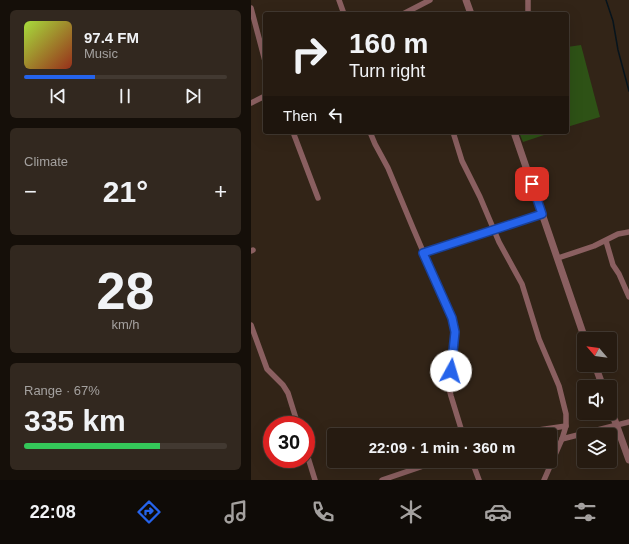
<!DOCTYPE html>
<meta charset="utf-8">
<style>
:root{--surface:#261b11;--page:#32281f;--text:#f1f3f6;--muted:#a4a19f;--line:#423931;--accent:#2563eb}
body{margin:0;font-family:Arial,sans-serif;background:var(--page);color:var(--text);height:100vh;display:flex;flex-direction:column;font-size:15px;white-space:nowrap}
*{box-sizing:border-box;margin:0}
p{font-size:13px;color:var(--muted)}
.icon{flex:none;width:22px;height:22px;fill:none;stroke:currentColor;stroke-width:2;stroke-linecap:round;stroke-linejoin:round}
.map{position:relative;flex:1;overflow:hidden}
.drawer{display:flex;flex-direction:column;gap:10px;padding:10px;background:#150f09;width:251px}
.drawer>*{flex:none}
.banner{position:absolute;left:12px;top:12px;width:306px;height:122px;border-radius:4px;box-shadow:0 4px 16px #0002,0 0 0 1px var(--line);background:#261b11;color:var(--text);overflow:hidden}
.needle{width:26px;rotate:298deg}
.buttons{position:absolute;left:326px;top:332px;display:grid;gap:8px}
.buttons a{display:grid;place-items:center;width:40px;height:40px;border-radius:4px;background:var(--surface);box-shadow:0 4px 16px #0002,0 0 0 1px var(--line);font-size:20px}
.speed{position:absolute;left:12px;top:416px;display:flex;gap:8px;font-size:20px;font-weight:700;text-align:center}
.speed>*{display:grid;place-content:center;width:52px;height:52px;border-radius:50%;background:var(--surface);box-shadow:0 4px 16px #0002,0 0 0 1px var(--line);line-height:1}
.speed .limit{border:6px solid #d22;background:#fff;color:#111}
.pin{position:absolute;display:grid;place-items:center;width:34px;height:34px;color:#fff;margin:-17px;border-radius:8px;box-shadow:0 2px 6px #0006}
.me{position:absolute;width:44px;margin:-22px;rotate:6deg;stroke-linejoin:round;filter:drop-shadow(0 0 3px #0008)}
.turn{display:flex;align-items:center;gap:14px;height:84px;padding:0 20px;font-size:18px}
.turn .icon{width:52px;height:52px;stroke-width:2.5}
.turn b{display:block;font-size:28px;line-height:34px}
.then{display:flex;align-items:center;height:38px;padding:0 20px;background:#0003;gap:8px;font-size:15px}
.big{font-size:30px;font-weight:700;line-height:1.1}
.drawer .card{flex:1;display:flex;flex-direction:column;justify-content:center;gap:6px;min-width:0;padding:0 14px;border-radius:6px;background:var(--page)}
.drawer .dial{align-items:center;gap:0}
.dial b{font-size:52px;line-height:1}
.song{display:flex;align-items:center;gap:12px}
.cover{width:48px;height:48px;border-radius:6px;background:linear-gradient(135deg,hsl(80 70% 55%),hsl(10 70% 35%))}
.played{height:4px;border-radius:2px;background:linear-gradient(90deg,var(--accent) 35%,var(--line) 35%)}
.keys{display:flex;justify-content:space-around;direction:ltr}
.heat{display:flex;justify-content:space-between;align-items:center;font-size:22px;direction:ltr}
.charge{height:6px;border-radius:3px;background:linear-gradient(90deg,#34c759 67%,var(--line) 0)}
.trip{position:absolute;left:76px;top:428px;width:230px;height:40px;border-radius:4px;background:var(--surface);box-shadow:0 4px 16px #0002,0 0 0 1px var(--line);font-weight:700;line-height:40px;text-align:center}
.tab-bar{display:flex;height:64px;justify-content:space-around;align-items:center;background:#0f0b07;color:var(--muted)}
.tab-bar .icon{width:28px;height:28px}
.tab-bar .selected{color:var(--accent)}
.tab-bar b{font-size:18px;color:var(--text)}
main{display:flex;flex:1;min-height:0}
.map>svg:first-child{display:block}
.green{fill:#2e5216}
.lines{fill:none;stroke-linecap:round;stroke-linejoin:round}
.stream{stroke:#07141c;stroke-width:1.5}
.minor{stroke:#8a5f60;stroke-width:5.5}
.tertiary{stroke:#8a5f60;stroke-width:7}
.route-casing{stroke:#184099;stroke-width:10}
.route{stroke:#2563eb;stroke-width:7}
</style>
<main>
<section class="drawer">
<div class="card">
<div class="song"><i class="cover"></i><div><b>97.4 FM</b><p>Music</p></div></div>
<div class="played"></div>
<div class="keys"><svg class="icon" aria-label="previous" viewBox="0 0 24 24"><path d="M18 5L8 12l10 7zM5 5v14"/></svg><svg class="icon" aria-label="pause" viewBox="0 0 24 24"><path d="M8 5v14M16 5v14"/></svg><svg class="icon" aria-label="next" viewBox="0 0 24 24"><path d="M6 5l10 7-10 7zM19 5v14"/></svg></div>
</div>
<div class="card"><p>Climate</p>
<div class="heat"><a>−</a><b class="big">21°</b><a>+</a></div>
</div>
<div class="card dial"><b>28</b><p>km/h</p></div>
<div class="card"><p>Range · 67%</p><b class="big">335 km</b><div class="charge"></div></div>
</section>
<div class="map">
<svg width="378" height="480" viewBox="0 0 378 480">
<rect width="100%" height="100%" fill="#322417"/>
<!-- green -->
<g class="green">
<path d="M330 45 349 117 316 127V47Z"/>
<path d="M268 132H302L272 142Z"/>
</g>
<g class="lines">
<!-- stream -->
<path class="stream" d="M355 0 362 21 367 50 378 91"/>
<!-- minor -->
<g class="minor">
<path d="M88 0 93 14"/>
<path d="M277 0V14"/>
<path d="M0 8 14 61"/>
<path d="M152 14 179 0"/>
<path d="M0 103 14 96"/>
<path d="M42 132 67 198"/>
<path d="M119 132 124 144 137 168 162 228 201 319 204 332 198 388 200 396 212 435"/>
<path d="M202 132 211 161 229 197 248 242 271 284 288 339 308 386 315 414V426L311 439 293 480"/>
<path d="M355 241 362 265 368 274 378 297"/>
<path d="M0 251 2 250"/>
<path d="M172 253 291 214"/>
<path d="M307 258 343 246 367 234 378 232"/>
<path d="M0 325 16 369 32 385 37 393 47 425"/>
<path d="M238 435 267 433 315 426"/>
<path d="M311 439 378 422"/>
<path d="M55 451 64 480"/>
<path d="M221 461 228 480"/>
<path d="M131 480 187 461"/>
</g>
<!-- tertiary -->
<g class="tertiary">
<path d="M215 0 220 14"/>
<path d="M263 132 334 339"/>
<path d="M344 365 352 387"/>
<path d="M359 407 378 460"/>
</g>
</g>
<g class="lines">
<!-- route casing -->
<g class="route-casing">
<path id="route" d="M200 371 204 332 201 318 172 253 291 214 281 184"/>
</g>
<!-- route -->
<use href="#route" class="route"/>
</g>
</svg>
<div class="buttons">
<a><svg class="needle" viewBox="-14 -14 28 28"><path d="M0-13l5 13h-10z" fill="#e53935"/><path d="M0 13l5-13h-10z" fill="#a4a19f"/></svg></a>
<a><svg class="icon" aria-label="sound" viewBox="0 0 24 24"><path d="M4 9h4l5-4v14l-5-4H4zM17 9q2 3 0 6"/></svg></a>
<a><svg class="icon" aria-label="layers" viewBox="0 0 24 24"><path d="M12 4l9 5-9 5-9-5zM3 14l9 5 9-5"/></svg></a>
</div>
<div class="speed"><div class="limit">30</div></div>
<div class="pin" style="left:281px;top:184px;background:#d93025"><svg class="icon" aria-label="arrive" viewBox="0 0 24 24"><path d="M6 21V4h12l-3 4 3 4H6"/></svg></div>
<svg class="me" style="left:200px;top:371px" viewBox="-20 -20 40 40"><circle r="19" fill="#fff"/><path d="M0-13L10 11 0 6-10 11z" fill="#2563eb"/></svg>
<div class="trip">22:09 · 1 min · 360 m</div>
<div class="banner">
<div class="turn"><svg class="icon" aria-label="right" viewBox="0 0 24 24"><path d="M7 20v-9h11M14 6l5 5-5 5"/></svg><div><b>160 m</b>Turn right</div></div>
<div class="then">Then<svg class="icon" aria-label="left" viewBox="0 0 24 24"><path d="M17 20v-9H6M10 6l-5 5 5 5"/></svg></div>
</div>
</div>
</main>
<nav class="tab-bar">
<b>22:08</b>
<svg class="icon selected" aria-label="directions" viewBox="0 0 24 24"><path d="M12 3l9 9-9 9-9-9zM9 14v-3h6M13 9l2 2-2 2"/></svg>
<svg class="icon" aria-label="music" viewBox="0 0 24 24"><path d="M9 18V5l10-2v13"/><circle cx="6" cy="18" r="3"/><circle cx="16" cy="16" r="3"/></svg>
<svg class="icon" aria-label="phone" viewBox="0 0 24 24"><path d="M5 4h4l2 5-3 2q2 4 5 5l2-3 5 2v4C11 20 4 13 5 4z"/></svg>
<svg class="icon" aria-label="climate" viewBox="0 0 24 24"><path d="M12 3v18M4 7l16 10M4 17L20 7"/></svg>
<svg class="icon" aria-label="car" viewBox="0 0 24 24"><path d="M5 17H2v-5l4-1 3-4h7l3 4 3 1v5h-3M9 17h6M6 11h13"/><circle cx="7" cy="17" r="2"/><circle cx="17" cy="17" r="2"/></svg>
<svg class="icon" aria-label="filters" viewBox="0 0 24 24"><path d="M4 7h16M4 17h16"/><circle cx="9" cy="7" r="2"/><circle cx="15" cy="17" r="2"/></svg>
</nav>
